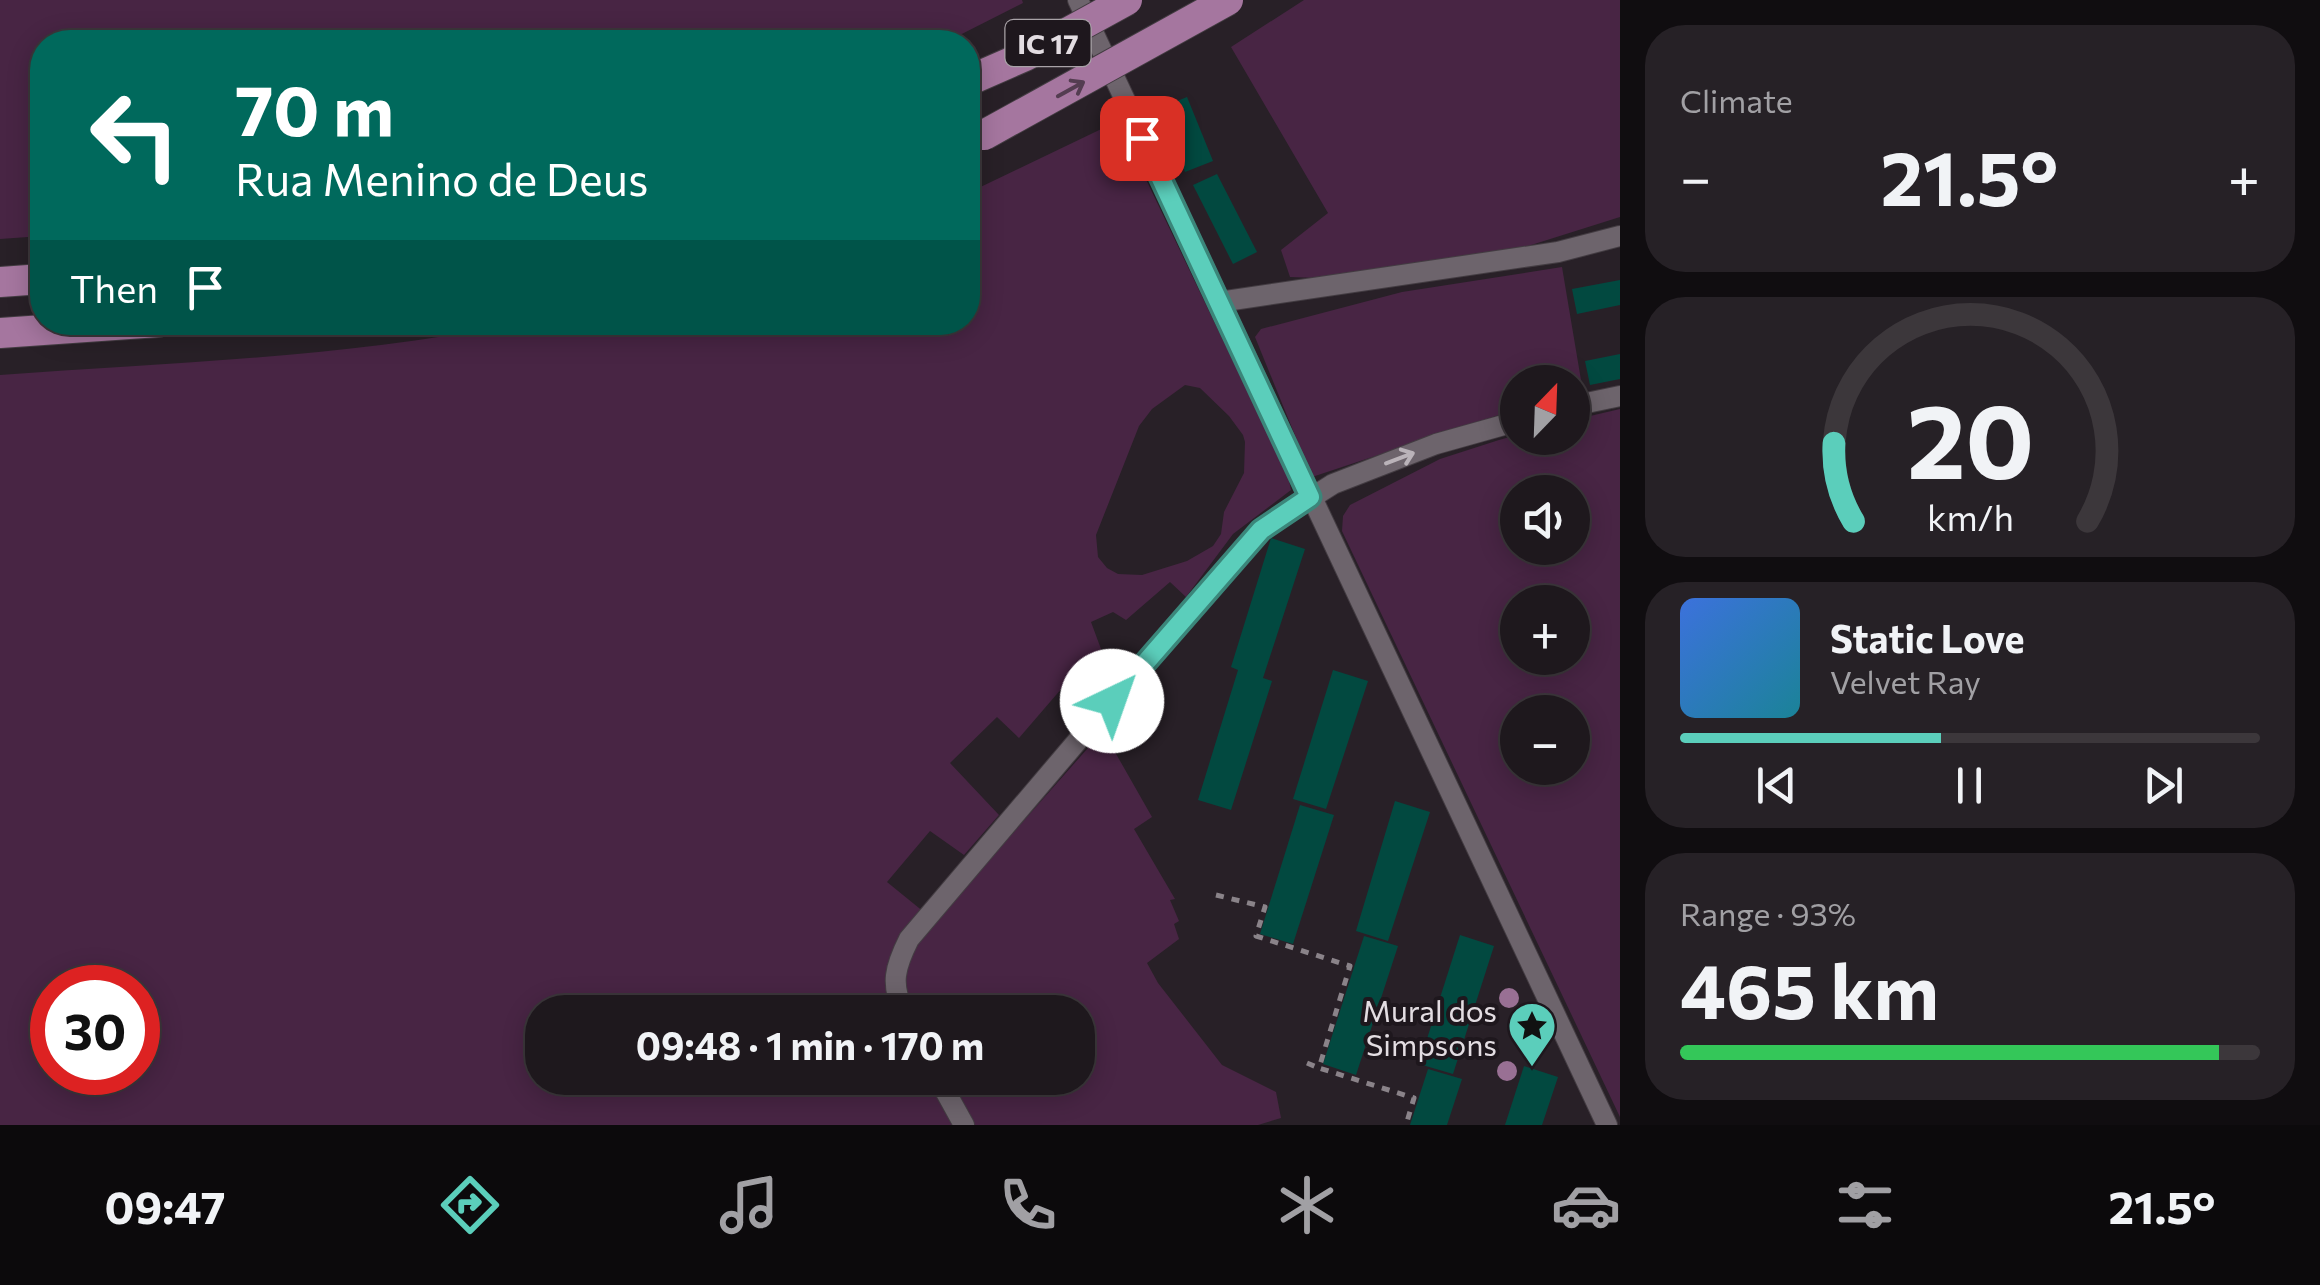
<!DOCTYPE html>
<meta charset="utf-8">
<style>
:root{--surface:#1e181d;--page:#262126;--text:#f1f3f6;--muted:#a1a0a4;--line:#3c373b;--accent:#5bcebb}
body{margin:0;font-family:Commissioner,sans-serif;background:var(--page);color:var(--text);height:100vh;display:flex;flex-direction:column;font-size:38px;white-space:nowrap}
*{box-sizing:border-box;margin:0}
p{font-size:32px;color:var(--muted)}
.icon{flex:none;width:55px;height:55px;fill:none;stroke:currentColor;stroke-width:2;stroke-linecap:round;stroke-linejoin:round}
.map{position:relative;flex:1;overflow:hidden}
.drawer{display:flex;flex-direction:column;gap:25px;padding:25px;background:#100d10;width:700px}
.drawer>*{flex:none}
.banner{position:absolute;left:30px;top:30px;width:950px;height:305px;border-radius:40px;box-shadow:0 5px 25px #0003,0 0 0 2px var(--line);background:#00695c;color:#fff;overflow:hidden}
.needle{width:65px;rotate:23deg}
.controls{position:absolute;left:1500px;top:365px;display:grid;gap:20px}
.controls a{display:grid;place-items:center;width:90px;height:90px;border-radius:50%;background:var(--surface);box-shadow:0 5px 25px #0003,0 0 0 2px var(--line);font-size:50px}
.speed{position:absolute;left:30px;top:965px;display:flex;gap:20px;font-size:50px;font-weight:700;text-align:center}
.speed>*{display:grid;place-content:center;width:130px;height:130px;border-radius:50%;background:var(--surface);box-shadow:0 5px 25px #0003,0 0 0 2px var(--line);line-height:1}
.speed .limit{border:15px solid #d22;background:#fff;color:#111}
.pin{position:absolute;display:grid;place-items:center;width:85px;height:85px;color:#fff;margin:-42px;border-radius:20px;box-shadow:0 5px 15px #0006}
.me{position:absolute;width:110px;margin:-55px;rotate:42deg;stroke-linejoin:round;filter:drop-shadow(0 0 8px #0008)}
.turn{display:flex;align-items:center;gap:35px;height:210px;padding:0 40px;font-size:45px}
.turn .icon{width:130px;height:130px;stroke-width:2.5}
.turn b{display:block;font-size:70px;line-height:85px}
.then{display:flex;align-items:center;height:95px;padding:0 40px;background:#0003;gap:20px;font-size:38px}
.big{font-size:75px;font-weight:700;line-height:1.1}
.drawer .card{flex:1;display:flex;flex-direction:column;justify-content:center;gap:15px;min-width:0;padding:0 35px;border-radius:40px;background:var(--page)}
.drawer .dial{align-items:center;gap:0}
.dial svg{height:260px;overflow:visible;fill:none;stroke:var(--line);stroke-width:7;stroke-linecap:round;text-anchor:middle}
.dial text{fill:var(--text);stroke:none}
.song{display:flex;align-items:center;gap:30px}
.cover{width:120px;height:120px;border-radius:15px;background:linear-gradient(135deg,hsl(220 70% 55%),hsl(190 70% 35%))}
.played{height:10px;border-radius:5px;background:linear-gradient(90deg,var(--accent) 45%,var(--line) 45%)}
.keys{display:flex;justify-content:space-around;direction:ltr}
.heat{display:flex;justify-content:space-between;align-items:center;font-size:55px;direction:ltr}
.charge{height:15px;border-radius:8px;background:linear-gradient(90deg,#34c759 93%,var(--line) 0)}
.trip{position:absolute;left:525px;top:995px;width:570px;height:100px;border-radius:40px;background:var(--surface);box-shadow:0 5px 25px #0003,0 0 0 2px var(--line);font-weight:700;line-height:100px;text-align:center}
.menu{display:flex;height:160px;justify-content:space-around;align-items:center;background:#0c0a0c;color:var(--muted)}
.menu .icon{width:70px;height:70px}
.menu .current{color:var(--accent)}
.menu b{font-size:45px;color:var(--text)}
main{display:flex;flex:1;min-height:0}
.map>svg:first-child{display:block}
.green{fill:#482544;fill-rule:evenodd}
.building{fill:#024940}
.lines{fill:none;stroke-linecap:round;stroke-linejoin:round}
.minor-casing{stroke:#433c42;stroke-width:22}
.trunk-casing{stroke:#433c42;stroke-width:32}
.path{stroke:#8a8389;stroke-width:5;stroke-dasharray:8 8;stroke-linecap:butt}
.minor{stroke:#6d646c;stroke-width:20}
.trunk{stroke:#a5769f;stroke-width:30}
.trunk-bridge-casing{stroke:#433c42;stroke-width:32;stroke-linecap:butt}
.trunk-bridge{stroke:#a5769f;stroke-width:30}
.tree{fill:#997094}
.oneway{stroke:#543d51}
.oneway2{stroke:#bab3b9}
.route-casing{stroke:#3b867a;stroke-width:25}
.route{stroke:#5bcebb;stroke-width:18}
.labels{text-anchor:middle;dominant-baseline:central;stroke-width:8;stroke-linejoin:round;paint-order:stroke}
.shield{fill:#1e171d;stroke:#a8a2a7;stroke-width:2.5}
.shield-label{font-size:28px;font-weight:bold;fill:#e3dde2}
.poi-label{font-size:30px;fill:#e3dde2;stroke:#1e171d;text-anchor:end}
</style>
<main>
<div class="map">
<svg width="1620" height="1125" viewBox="0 0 1620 1125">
<rect width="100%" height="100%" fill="#282027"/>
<!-- green -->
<g class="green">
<path d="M0 0H1022L1023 3 946 42H42V236L0 239Z"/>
<path d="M1304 0H1620V217L1522 248 1318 278 1290 277 1281 250 1328 213 1231 47Z"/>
<path d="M1118 121 1288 476 1291 490 1233 534 1186 597 1170 582 1126 620 1113 612 1091 622 1101 649 1081 666 1019 738 997 717 950 763 999 815 964 855 930 831 887 882 935 921 1103 731 1152 817 1134 829 1175 899 1170 900 1179 921 1174 924 1179 939 1147 963 1158 983 1222 1065 1276 1092 1281 1118 1258 1125H0V375C172 362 348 358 516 323L968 322V193ZM1185 385 1200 388 1229 416 1243 435 1245 442 1244 473 1224 512 1221 534 1213 546 1187 561 1142 575 1118 574 1107 568 1098 557 1096 535 1139 426 1152 409ZM52 988H138V1072H52ZM542 1012H1078V1078H542Z"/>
<path d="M1562 267 1583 392 1573 395 1572 382H1518L1517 409 1312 477 1255 337 1261 329 1402 292Z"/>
<path d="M1620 409V1117L1342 531 1343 516 1350 505 1440 459 1499 440 1517 435 1572 438 1573 420ZM1572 492V548H1518V492ZM1518 602H1572V658H1518ZM1572 712V768H1518V712Z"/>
</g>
<!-- building -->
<g class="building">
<path d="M1187 97 1213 161 1185 172 1160 108Z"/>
<path d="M1217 174 1257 252 1233 264 1193 185Z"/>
<path d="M1620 280V305L1577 314 1572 289Z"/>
<path d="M1620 354V379L1590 385 1585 361Z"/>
<path d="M1271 538 1305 549 1263 678 1272 681 1231 810 1198 800 1238 670 1231 667Z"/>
<path d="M1333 670 1368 681 1326 809 1293 799Z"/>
<path d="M1395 801 1430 812 1388 941 1356 931Z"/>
<path d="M1300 805 1334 815 1293 944 1260 934Z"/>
<path d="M1460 935 1494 946 1453 1074 1419 1064Z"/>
<path d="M1364 936 1398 946 1356 1075 1323 1064Z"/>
<path d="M1524 1066 1558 1077 1542 1125H1505Z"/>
<path d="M1428 1069 1462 1079 1447 1125H1410Z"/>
</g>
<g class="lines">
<!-- minor casing -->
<g class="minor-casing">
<g id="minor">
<path d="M1078 0 1607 1125"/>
<path d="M1219 302 1558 252 1620 236"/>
<path d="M1572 406 1620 396"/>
<path d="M1112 701 1261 530 1333 484 1436 444 1518 421"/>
<path d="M904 1012C890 984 895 967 909 939L1102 712"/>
<path d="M938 1078 964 1125"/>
</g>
</g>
<!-- trunk casing -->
<g class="trunk-casing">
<g id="trunk">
<path d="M0 282 42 279"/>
<path d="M0 333 158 322"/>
</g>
</g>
<!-- path -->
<g class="path">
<path d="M1216 895 1265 907 1256 936 1350 966 1319 1068 1414 1098 1406 1125"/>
<path d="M1307 1063 1319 1068"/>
</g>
<!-- minor -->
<use href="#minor" class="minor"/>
<!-- trunk -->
<use href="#trunk" class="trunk"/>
<!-- trunk-bridge casing -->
<g class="trunk-bridge-casing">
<g id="trunk-bridge">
<path d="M968 81 1025 56 1127 0"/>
<path d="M984 135 1228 0"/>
</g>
</g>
<!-- trunk-bridge -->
<use href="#trunk-bridge" class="trunk-bridge"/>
</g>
<!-- trees -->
<g class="tree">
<circle cx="1509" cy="998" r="10"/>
<circle cx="1507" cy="1071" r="10"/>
</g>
<!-- one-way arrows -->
<defs><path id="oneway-shaft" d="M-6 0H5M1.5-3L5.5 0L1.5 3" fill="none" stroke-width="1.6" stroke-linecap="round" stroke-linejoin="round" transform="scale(2.5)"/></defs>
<use class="oneway" href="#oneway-shaft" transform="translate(1071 89) rotate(-29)"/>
<use class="oneway2" href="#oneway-shaft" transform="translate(1400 458) rotate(-21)"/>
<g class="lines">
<!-- route casing -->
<g class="route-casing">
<path id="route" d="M1112 701 1261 530 1310 497 1142 138"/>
</g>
<!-- route -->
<use href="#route" class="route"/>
</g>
<!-- icons -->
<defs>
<g id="sight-pin" transform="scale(2.5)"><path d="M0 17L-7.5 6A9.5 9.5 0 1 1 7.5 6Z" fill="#5bcebb" stroke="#1e171d"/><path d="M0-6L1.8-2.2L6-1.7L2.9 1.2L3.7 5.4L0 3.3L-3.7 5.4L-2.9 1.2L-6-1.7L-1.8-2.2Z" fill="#111"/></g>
</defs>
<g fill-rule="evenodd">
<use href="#sight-pin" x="1532" y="1026"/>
</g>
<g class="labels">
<!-- shield labels -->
<rect class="shield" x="1005.5" y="20" width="85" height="46" rx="8"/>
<g class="shield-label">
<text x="1048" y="43">IC 17</text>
</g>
<!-- poi labels -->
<g class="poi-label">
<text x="1497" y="1009">Mural dos<tspan x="1497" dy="34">Simpsons</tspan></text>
</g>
</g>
</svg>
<div class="controls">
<a><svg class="needle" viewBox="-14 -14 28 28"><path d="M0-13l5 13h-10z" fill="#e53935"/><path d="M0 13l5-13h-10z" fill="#a1a0a4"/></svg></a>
<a><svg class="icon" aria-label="sound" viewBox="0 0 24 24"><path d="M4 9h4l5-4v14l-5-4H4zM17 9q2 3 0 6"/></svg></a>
<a>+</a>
<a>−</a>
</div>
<div class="speed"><div class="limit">30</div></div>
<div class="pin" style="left:1142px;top:138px;background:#d93025"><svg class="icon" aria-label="arrive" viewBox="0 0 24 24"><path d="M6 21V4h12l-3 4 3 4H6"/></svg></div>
<svg class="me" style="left:1112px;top:701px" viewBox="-20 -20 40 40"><circle r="19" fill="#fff"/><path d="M0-13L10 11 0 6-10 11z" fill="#5bcebb"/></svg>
<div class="trip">09:48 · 1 min · 170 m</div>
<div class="banner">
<div class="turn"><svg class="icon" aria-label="left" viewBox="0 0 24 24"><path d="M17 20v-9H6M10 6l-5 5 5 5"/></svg><div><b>70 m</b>Rua Menino de Deus</div></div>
<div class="then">Then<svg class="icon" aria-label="arrive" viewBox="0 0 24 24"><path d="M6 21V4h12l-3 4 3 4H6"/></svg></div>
</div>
</div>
<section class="drawer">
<div class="card"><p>Climate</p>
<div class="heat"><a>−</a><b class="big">21.5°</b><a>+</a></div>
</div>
<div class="card dial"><svg viewBox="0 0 100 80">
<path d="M14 69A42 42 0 1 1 86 69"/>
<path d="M14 69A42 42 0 0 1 8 45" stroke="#5bcebb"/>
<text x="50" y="56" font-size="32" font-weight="700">20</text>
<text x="50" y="72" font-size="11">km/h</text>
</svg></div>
<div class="card">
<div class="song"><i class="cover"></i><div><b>Static Love</b><p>Velvet Ray</p></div></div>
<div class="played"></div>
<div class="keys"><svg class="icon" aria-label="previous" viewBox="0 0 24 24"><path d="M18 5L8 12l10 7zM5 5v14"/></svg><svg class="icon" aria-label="pause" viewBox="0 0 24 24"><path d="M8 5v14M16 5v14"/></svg><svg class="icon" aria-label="next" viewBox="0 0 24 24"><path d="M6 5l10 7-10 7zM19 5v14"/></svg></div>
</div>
<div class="card"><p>Range · 93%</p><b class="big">465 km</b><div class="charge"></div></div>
</section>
</main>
<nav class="menu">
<b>09:47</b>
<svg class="icon current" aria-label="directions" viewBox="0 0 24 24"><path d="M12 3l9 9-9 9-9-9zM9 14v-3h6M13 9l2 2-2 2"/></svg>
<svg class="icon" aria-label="music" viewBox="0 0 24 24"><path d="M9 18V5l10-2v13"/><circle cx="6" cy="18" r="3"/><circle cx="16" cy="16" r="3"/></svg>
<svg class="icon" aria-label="phone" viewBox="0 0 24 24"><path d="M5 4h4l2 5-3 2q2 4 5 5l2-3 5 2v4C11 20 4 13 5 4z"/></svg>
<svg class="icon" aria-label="climate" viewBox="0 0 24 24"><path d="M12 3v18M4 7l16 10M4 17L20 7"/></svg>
<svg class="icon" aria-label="car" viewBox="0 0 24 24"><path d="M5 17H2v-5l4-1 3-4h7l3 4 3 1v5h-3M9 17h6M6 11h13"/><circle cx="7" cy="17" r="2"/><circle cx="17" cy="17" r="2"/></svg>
<svg class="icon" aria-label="filters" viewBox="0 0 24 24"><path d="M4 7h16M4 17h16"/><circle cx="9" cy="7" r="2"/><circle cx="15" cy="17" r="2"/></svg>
<b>21.5°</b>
</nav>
